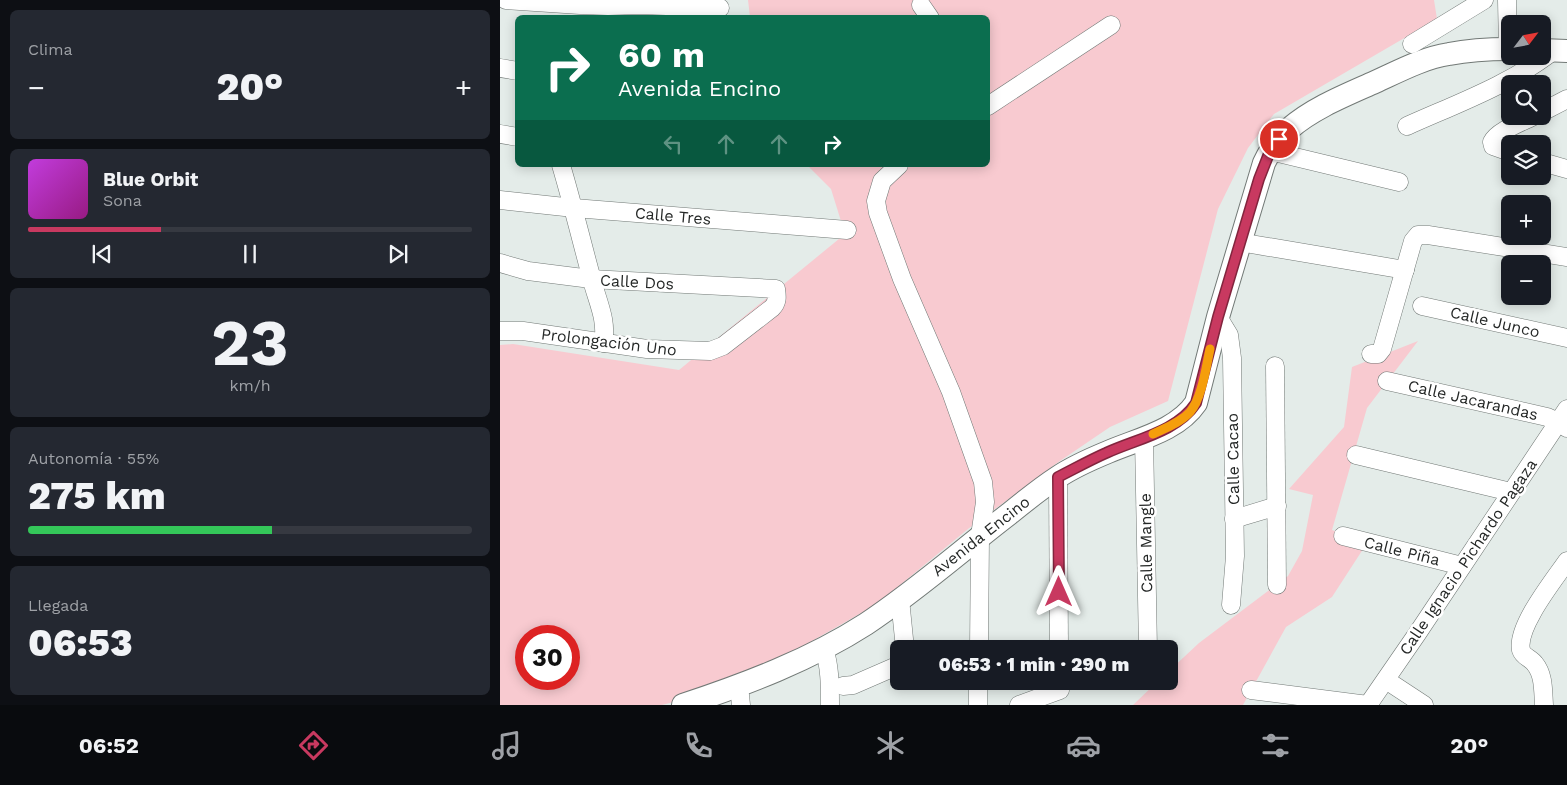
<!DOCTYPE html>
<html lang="es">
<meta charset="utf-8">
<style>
:root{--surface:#171b24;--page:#242831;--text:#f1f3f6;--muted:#9ea1a6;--line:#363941;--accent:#c83960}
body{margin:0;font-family:"Work Sans",sans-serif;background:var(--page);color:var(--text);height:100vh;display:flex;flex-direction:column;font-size:19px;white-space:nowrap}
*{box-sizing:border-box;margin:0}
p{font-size:16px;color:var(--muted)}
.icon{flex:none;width:28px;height:28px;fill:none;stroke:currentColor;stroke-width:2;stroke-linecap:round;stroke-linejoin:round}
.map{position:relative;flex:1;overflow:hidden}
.drawer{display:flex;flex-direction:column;gap:10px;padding:10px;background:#0d0f14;width:500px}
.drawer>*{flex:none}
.hud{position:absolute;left:15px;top:15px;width:475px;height:152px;border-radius:8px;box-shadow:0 2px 12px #0003;background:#0b6e4f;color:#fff;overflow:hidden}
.needle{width:32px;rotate:58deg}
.fabs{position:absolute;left:1001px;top:15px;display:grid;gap:10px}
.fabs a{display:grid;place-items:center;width:50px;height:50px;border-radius:8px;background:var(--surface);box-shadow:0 2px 12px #0003;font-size:25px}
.speed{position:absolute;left:15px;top:625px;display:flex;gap:10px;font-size:25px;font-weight:700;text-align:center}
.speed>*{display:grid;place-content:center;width:65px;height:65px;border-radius:50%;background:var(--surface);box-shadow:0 2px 12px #0003;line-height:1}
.speed .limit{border:8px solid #d22;background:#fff;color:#111}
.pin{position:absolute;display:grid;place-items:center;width:42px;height:42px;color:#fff;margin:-21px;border:2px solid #fff;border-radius:50%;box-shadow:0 1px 5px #0007}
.me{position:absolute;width:55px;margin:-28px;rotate:0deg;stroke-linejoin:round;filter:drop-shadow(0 0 4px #0008)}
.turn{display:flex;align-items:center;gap:18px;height:105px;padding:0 20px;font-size:22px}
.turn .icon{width:65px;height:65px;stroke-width:2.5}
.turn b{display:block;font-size:35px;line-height:42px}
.lanes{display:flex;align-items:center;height:48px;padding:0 20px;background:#0003;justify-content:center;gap:25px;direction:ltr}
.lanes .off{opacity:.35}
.big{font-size:38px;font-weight:800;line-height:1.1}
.drawer .tile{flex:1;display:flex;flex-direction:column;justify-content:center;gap:8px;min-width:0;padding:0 18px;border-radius:8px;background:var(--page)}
.drawer .dial{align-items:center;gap:0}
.dial b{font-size:65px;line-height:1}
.song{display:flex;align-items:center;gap:15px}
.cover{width:60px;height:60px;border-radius:8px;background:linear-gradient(135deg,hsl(290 70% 55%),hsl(310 70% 35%))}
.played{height:5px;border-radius:2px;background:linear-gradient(90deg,var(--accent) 30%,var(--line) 30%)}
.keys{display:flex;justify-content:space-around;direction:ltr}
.heat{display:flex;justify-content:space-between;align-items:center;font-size:28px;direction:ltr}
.charge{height:8px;border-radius:4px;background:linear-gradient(90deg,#34c759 55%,var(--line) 0)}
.trip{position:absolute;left:390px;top:640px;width:288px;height:50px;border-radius:8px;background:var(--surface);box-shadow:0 2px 12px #0003;font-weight:800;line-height:50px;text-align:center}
.tabs{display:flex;height:80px;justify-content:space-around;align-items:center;background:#090b0e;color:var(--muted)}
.tabs .icon{width:35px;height:35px}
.tabs .current{color:var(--accent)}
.tabs b{font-size:22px;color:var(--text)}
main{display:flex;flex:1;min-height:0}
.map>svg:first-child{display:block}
.green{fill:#f8cad0;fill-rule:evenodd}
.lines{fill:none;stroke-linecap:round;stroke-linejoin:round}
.minor-casing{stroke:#727976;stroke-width:19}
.major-casing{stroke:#727976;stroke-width:24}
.minor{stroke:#fff;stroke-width:18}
.major{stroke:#fff;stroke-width:22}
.route-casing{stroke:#82253e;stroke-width:12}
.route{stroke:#c83960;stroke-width:9}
.slow{stroke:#f59e0b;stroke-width:9}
.labels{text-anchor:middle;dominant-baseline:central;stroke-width:5;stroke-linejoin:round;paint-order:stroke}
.street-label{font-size:16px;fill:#242726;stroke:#fff}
</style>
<main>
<section class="drawer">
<div class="tile"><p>Clima</p>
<div class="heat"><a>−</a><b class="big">20°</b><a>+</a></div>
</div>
<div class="tile">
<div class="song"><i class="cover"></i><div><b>Blue Orbit</b><p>Sona</p></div></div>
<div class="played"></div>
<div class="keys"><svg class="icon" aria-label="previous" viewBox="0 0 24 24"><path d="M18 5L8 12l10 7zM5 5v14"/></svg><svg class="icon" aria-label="pause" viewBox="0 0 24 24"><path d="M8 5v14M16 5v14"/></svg><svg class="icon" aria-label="next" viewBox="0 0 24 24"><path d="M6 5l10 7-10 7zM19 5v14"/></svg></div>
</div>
<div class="tile dial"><b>23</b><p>km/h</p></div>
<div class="tile"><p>Autonomía · 55%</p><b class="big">275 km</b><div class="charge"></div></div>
<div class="tile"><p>Llegada</p><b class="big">06:53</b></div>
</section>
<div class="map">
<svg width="1067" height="705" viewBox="0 0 1067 705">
<rect width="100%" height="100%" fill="#e4ece9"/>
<!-- green -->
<g class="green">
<path d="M248 0H934L937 19 774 114 748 148 718 209 668 401 610 427 557 463 468 529 377 604 231 687 162 705H0V345L13 344 179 370 345 234 331 189 307 165H488V18L250 17ZM26 636H69V679H26Z"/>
<path d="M918 341 867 408 832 530 867 543 832 597 786 627 743 705H633L658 681H669V671L699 643 788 576 802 551 813 495 789 489 844 427 852 367Z"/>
</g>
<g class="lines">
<!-- minor casing -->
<g class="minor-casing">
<g id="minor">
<path d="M6 0 80 5 108 6 140 5 220 8"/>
<path d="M1007 0 1008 49"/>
<path d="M421 5 430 18"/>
<path d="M912 44 984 0"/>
<path d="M0 68 18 71"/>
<path d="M488 106 611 25"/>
<path d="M1042 112 1067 99"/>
<path d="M907 126C956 104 1011 84 1053 51"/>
<path d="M0 134 18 137"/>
<path d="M770 151 899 182"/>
<path d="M1010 152 993 146 992 142C997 131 1022 122 1034 116"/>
<path d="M1042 162 1067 169"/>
<path d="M61 165C72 202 81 239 91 276 96 299 108 319 103 343"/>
<path d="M399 165 382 181 376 201 378 213 402 279 451 392 483 482 485 502 480 536 479 649"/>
<path d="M0 200 74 208 347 230"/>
<path d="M739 242 905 270"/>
<path d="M0 263 28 271 91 279 276 289C277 296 278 302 272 308L223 346 210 351 147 349 23 331H0"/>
<path d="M922 306 1067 338"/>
<path d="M718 317 729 335 732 358 735 556 731 605"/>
<path d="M871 354H878L882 349 913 241 918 235H928L1067 257"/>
<path d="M775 366 777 585"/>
<path d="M887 381 1047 417 1058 422 1067 428"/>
<path d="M644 438 648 649"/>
<path d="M856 455 1011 492"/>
<path d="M558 477 559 649"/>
<path d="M734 519 777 506"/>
<path d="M843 536 962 566"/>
<path d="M400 599 405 649"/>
<path d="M324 648C330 667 330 685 330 705"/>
<path d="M886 680 924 705"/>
<path d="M239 686 241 705"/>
<path d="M343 686 353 685 399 665"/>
<path d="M751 690 868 705"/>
<path d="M478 705V681"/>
<path d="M519 705 560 690"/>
<path d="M868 705 917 634 1067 409"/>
<path d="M1044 705C1043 691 1044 675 1035 664 1031 658 1023 657 1021 650 1016 627 1054 580 1067 561"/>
</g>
</g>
<!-- major casing -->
<g class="major-casing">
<g id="major">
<path d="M1042 50 1067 51"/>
<path d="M183 705C246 684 310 660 366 624 416 591 462 550 509 514 525 501 541 488 558 477 573 467 591 459 608 452 638 439 677 431 696 403L718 317 764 163C770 150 778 139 789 129 813 108 846 95 875 82 899 71 923 58 949 54 969 50 990 49 1010 49"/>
</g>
</g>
<!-- minor -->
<use href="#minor" class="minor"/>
<!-- major -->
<use href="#major" class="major"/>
</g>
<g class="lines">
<!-- route casing -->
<g class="route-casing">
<path id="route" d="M559 592 558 477C574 469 590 460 606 453 636 439 677 432 696 403L718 317 759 179 770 151 779 139"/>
</g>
<!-- route -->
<use href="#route" class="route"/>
<!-- slow -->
<path class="slow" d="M653 434C665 428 680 423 690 412 702 398 706 367 710 349"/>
</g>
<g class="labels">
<!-- street labels -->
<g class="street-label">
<text transform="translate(173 216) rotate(5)">Calle Tres</text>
<text transform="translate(137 282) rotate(3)">Calle Dos</text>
<text transform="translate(995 322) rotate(13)">Calle Junco</text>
<text transform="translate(109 342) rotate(7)">Prolongación Uno</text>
<text transform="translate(973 400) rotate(13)">Calle Jacarandas</text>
<text transform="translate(733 459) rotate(-91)">Calle Cacao</text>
<text transform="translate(481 536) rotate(-38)">Avenida Encino</text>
<text transform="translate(646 543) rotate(-91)">Calle Mangle</text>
<text transform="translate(902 551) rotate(14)">Calle Piña</text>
<text transform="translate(968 557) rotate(-56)">Calle Ignacio Pichardo Pagaza</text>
</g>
</g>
</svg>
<div class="fabs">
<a><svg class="needle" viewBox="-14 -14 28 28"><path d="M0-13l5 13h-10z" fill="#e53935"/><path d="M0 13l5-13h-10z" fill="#9ea1a6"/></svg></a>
<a><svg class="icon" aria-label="search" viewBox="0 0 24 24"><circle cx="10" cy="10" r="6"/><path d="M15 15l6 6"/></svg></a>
<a><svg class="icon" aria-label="layers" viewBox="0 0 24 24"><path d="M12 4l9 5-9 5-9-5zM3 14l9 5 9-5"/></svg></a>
<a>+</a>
<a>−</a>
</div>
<div class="speed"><div class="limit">30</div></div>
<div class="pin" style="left:779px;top:139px;background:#d93025"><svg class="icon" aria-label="arrive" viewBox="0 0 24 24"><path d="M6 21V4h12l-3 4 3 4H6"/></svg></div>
<svg class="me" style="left:559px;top:592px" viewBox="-20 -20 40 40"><path d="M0-17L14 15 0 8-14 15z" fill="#c83960" stroke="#fff" stroke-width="4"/></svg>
<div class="trip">06:53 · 1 min · 290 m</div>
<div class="hud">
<div class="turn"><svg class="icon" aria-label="right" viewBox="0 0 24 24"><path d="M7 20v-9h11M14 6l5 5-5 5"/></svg><div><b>60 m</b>Avenida Encino</div></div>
<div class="lanes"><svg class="icon off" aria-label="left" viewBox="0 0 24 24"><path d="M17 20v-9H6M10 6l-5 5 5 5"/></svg><svg class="icon off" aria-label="ahead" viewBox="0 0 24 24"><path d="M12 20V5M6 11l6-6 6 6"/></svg><svg class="icon off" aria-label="ahead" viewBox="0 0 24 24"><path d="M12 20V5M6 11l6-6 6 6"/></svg><svg class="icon" aria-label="right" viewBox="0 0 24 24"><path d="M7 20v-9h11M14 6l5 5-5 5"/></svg></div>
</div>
</div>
</main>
<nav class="tabs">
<b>06:52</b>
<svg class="icon current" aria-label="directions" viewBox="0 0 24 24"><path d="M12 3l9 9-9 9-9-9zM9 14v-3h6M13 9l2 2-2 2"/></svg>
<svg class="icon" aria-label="music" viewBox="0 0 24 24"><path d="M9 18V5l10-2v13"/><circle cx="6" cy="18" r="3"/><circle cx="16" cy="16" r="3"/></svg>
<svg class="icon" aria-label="phone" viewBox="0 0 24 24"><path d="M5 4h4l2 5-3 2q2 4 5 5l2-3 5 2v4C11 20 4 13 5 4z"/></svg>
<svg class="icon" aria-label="climate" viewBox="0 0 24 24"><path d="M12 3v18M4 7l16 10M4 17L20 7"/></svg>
<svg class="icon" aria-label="car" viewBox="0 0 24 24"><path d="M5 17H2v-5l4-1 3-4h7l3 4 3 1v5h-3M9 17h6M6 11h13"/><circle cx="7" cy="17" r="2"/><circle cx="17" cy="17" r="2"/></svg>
<svg class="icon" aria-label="filters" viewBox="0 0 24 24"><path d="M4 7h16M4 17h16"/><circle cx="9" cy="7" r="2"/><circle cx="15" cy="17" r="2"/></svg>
<b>20°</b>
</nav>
